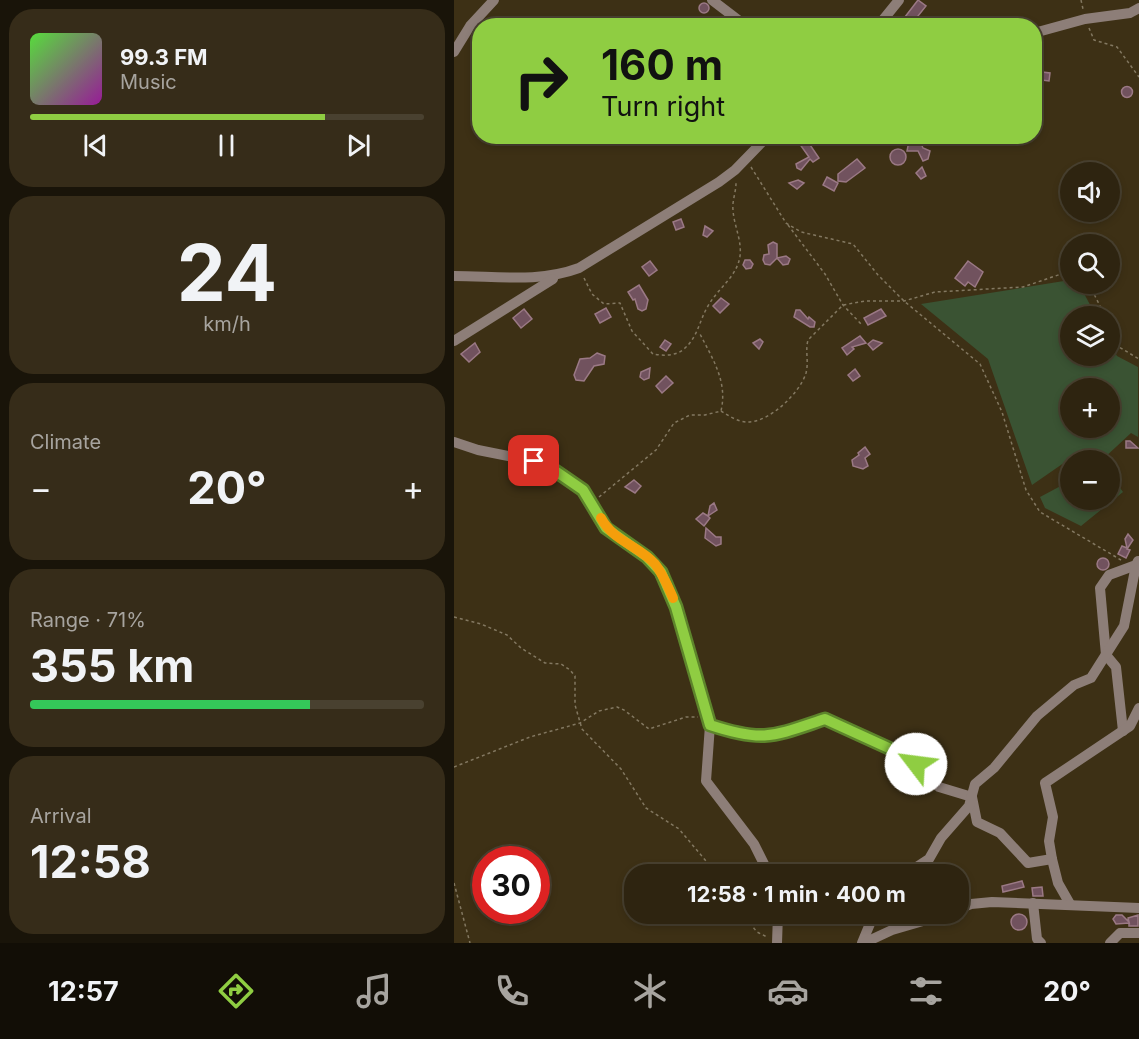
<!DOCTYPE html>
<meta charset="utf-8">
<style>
:root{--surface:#2e2410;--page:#362c19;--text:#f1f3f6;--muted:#a7a49f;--line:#494130;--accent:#8fcd42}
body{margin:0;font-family:Inter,sans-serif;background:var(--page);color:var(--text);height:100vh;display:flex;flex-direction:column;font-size:22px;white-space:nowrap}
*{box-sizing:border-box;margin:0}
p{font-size:20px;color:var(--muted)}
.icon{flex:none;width:33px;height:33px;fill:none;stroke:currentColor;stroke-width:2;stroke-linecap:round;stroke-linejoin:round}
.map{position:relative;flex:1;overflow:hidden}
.panel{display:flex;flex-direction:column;gap:9px;padding:9px;background:#191409;width:454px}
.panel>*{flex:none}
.hud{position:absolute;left:18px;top:18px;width:570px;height:126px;border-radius:24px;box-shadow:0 3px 9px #0003,0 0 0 2px var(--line);background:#8fcd42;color:#111;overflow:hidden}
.tools{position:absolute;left:606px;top:162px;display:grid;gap:12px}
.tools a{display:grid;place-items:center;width:60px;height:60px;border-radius:50%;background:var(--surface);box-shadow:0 3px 9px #0003,0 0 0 2px var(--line);font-size:30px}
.speed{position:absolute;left:18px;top:846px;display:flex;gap:12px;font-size:30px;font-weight:700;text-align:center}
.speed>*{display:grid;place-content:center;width:78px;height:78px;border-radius:50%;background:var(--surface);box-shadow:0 3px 9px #0003,0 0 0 2px var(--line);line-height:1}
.speed .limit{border:9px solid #d22;background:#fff;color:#111}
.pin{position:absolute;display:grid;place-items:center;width:51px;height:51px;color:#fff;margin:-26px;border-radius:12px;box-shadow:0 3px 9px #0006}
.me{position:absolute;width:66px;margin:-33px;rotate:300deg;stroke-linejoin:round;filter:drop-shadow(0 0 4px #0008)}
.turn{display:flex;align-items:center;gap:21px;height:126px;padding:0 30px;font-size:27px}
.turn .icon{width:78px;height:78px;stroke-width:2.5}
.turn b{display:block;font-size:42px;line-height:51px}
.big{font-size:45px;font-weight:700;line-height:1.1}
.panel .widget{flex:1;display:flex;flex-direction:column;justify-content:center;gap:9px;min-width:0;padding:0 21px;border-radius:24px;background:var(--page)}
.panel .dial{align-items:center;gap:0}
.dial b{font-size:78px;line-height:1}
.song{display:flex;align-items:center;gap:18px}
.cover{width:72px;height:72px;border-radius:9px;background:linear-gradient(135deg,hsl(110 70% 55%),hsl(300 70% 35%))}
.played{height:6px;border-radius:3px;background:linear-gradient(90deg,var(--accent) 75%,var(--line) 75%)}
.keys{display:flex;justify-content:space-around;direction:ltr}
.heat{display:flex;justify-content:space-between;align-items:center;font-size:33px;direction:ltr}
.charge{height:9px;border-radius:4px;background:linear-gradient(90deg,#34c759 71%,var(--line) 0)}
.trip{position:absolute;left:170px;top:864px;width:345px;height:60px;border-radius:24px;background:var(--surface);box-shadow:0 3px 9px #0003,0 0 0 2px var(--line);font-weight:700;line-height:60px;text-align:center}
.tabs{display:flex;height:96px;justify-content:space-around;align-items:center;background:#120e06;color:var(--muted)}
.tabs .icon{width:42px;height:42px}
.tabs .selected{color:var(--accent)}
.tabs b{font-size:27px;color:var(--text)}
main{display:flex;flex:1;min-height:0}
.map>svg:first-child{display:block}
.green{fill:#3a5333;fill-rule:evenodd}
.building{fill:#71525e;stroke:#9b7985;stroke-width:1.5}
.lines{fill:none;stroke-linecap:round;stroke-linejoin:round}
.path{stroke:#837861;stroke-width:1.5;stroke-dasharray:3 3;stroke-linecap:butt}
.minor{stroke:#8d7e78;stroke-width:10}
.route-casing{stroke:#5d852b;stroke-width:15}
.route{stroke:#8fcd42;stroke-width:10}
.slow{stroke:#f59e0b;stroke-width:10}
</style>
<main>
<section class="panel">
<div class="widget">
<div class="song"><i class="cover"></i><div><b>99.3 FM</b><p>Music</p></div></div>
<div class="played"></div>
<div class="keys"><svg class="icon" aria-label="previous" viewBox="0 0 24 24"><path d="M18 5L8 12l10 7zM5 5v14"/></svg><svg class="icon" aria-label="pause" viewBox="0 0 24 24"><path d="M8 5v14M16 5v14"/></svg><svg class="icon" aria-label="next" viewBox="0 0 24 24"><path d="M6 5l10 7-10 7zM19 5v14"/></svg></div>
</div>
<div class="widget dial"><b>24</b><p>km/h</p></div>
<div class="widget"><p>Climate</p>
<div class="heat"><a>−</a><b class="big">20°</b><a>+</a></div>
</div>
<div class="widget"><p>Range · 71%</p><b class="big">355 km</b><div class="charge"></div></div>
<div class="widget"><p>Arrival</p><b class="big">12:58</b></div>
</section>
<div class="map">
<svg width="685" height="943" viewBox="0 0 685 943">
<rect width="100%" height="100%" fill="#3d3015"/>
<!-- green -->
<g class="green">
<path d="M616 280V284H625L642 316H616V356H656V342L663 356 684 367V437L677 433 648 460H618L617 458 578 485 534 359 467 304ZM616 388H656V428H616Z"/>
<path d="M656 474 669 492 627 526 591 508 586 497 616 481V500H656Z"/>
</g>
<!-- building -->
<g class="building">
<path d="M464 0 472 6 456 26H444Z"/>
<circle cx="250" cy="8" r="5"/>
<path d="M580 71 596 73 595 81 580 79Z"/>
<circle cx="673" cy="92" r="5.5"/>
<path d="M340 136H350L365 158 359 162 356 159 347 170 343 168 342 164 355 157Z"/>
<path d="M461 138 466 141 469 148 476 151 474 159 469 161 464 151H453L455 141Z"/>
<circle cx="444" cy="157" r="8"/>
<path d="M403 159 411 168 392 182 384 181V174Z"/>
<path d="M468 167 472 176 467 179 462 173Z"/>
<path d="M373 177 384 183 380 191 369 185Z"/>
<path d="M344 180 350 183 343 189 335 183Z"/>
<path d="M227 219 230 227 222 230 219 222Z"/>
<path d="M251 226 259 231 253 237 249 235Z"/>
<path d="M319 242 323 244V258L332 256 336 259 334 264 329 265 323 258 316 265 311 264 309 260 310 255 315 254 314 245Z"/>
<path d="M291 260H296L299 264 297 268 292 269 289 265Z"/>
<path d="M196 261 203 270 195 276 188 267Z"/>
<path d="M514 261 529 272 521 287 514 282 511 286 501 278Z"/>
<path d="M185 285 194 300 192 309 188 311 184 309 181 299 179 300 174 292Z"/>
<path d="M267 298 275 304 266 313 259 306Z"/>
<path d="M152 308 157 317 146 323 141 314Z"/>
<path d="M70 309 78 319 67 328 59 318Z"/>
<path d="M427 309 432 316 414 325 410 318Z"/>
<path d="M342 310H346L354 319 355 317 361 322 360 327H356L340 317Z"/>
<path d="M406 336 412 343 398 347 400 349 393 355 388 348Z"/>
<path d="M306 339 309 342 305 349 299 343Z"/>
<path d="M211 340 217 344 212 351 206 347Z"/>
<path d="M419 340 428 343 419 350 414 344Z"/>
<path d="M21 343 26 352 15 362 7 354Z"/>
<path d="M143 353 151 356 150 364 140 366 130 381 122 380 120 375 126 359 136 358Z"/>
<path d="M196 368 195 378 190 380 186 377 187 372Z"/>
<path d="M401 369 406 376 399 381 394 375Z"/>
<path d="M212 376 219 383 208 393 202 386Z"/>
<path d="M672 441H676L684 448H672Z"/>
<path d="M411 447 416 454 411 458 414 466 409 469 399 466 398 460 405 455 404 453Z"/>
<path d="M180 480 187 486 181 493 171 487Z"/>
<path d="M260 503 263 510 254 516 256 518 250 526 242 519 249 513 254 516 256 506Z"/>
<path d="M252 528 262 537H267V544L262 546 251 538Z"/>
<path d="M674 534 679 540 673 549 676 550 672 558 664 554 668 546 673 548 671 539Z"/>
<circle cx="649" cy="564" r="6"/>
<path d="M568 881 570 887 549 892 548 886Z"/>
<path d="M588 887 589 896H579L578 888Z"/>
<circle cx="565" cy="922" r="8"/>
<path d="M662 915H668L675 922 674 918 684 915V926H675V923L662 924 659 919Z"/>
</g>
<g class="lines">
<!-- path -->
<g class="path">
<path d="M627 0 629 9"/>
<path d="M635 28 640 40 663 47 685 77"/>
<path d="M297 167 332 223 347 232 399 244 424 275 450 301 526 364 548 412 572 490 586 512 667 560"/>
<path d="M334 225 371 274 389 305 408 325"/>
<path d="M130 278 138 294 150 304 166 303 178 331 199 354C209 356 222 356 230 349 244 337 245 321 254 306 264 288 283 277 286 256 288 240 280 226 279 210 278 201 282 192 282 183"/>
<path d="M635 284 651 316"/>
<path d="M656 326 665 347 685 359"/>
<path d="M267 411C275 416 284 422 293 422 315 423 346 393 352 373 355 362 351 351 354 340L389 305 411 301H450L481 292 569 287 616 271"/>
<path d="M145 497 202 450 220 423 236 415H251L267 411C274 381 258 358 245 332"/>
<path d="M0 617 27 624 53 635 67 648 91 663 107 664 116 670 121 676V705L128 729 167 769 192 808 225 829 263 874"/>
<path d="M0 767 76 737 126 723 145 711 163 707 170 710 195 729 232 717H244"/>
<path d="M0 883 16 943"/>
<path d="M288 914 303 932 313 937"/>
</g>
<!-- minor -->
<g class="minor">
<path d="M258 0 292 26"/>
<path d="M424 26 445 0"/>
<path d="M580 33 631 19 676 13 685 8"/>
<path d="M0 52 16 26 40 0"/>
<path d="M0 276C42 276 85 283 125 268L265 182 281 170 314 136"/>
<path d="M0 341 99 279"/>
<path d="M0 442 24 450 80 461 117 480 138 503 152 528 200 563 222 607 256 725 252 781 300 844 315 874"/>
<path d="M256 725C310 743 320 736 371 719L450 755 474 772 485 787 518 797 523 822 546 833 574 863 598 859"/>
<path d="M669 731 662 667 652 655 646 588 655 575 682 565 684 561"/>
<path d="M452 874 475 859 487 838 515 806 521 784 540 768 583 716 620 685 637 678 670 626 682 565"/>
<path d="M579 903 583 939 587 943"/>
<path d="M616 904 604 883 598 859 595 841 599 817 591 783 676 726 685 708"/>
<path d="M504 909 517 904 538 902 685 908"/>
<path d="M323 943 324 914"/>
<path d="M408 943 420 914"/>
<path d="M410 943 438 930 493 914"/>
<path d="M656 943 666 933H685"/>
</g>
</g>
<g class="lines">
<!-- route casing -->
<g class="route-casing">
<path id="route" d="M80 461 100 470 129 490 152 528 193 557 207 572 222 607 256 725C310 743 320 736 371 719L450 755 462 764"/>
</g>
<!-- route -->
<use href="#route" class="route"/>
<!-- slow -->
<path class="slow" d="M147 518C159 541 185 546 201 564 209 574 214 587 219 598"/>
</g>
</svg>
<div class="tools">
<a><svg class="icon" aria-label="sound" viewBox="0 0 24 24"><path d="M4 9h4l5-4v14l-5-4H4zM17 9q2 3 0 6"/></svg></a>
<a><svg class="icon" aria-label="search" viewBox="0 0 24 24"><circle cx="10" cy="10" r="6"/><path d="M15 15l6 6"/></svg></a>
<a><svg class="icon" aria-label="layers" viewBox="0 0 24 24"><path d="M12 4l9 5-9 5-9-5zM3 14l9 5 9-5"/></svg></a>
<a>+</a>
<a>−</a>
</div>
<div class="speed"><div class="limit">30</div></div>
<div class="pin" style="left:80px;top:461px;background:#d93025"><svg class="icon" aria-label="arrive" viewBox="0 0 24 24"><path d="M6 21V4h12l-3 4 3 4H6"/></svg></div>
<svg class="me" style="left:462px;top:764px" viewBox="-20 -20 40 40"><circle r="19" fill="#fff"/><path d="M0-13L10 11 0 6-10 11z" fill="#8fcd42"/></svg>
<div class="trip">12:58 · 1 min · 400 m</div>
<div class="hud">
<div class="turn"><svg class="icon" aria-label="right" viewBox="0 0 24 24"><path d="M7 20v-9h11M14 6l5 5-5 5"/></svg><div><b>160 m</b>Turn right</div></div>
</div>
</div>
</main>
<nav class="tabs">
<b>12:57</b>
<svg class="icon selected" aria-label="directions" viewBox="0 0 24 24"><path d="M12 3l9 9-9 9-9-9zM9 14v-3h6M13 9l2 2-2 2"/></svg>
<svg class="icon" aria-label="music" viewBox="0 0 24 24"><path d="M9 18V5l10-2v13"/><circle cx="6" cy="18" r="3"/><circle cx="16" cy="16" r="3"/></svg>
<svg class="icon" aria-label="phone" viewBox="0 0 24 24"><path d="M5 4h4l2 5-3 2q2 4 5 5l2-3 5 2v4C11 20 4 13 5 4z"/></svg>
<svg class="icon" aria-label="climate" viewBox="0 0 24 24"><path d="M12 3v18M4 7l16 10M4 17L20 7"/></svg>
<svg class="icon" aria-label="car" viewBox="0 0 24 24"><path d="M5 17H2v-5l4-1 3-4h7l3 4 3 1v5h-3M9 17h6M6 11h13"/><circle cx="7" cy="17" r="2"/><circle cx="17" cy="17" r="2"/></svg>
<svg class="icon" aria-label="filters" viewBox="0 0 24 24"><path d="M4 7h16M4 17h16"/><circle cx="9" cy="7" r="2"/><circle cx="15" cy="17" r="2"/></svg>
<b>20°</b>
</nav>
